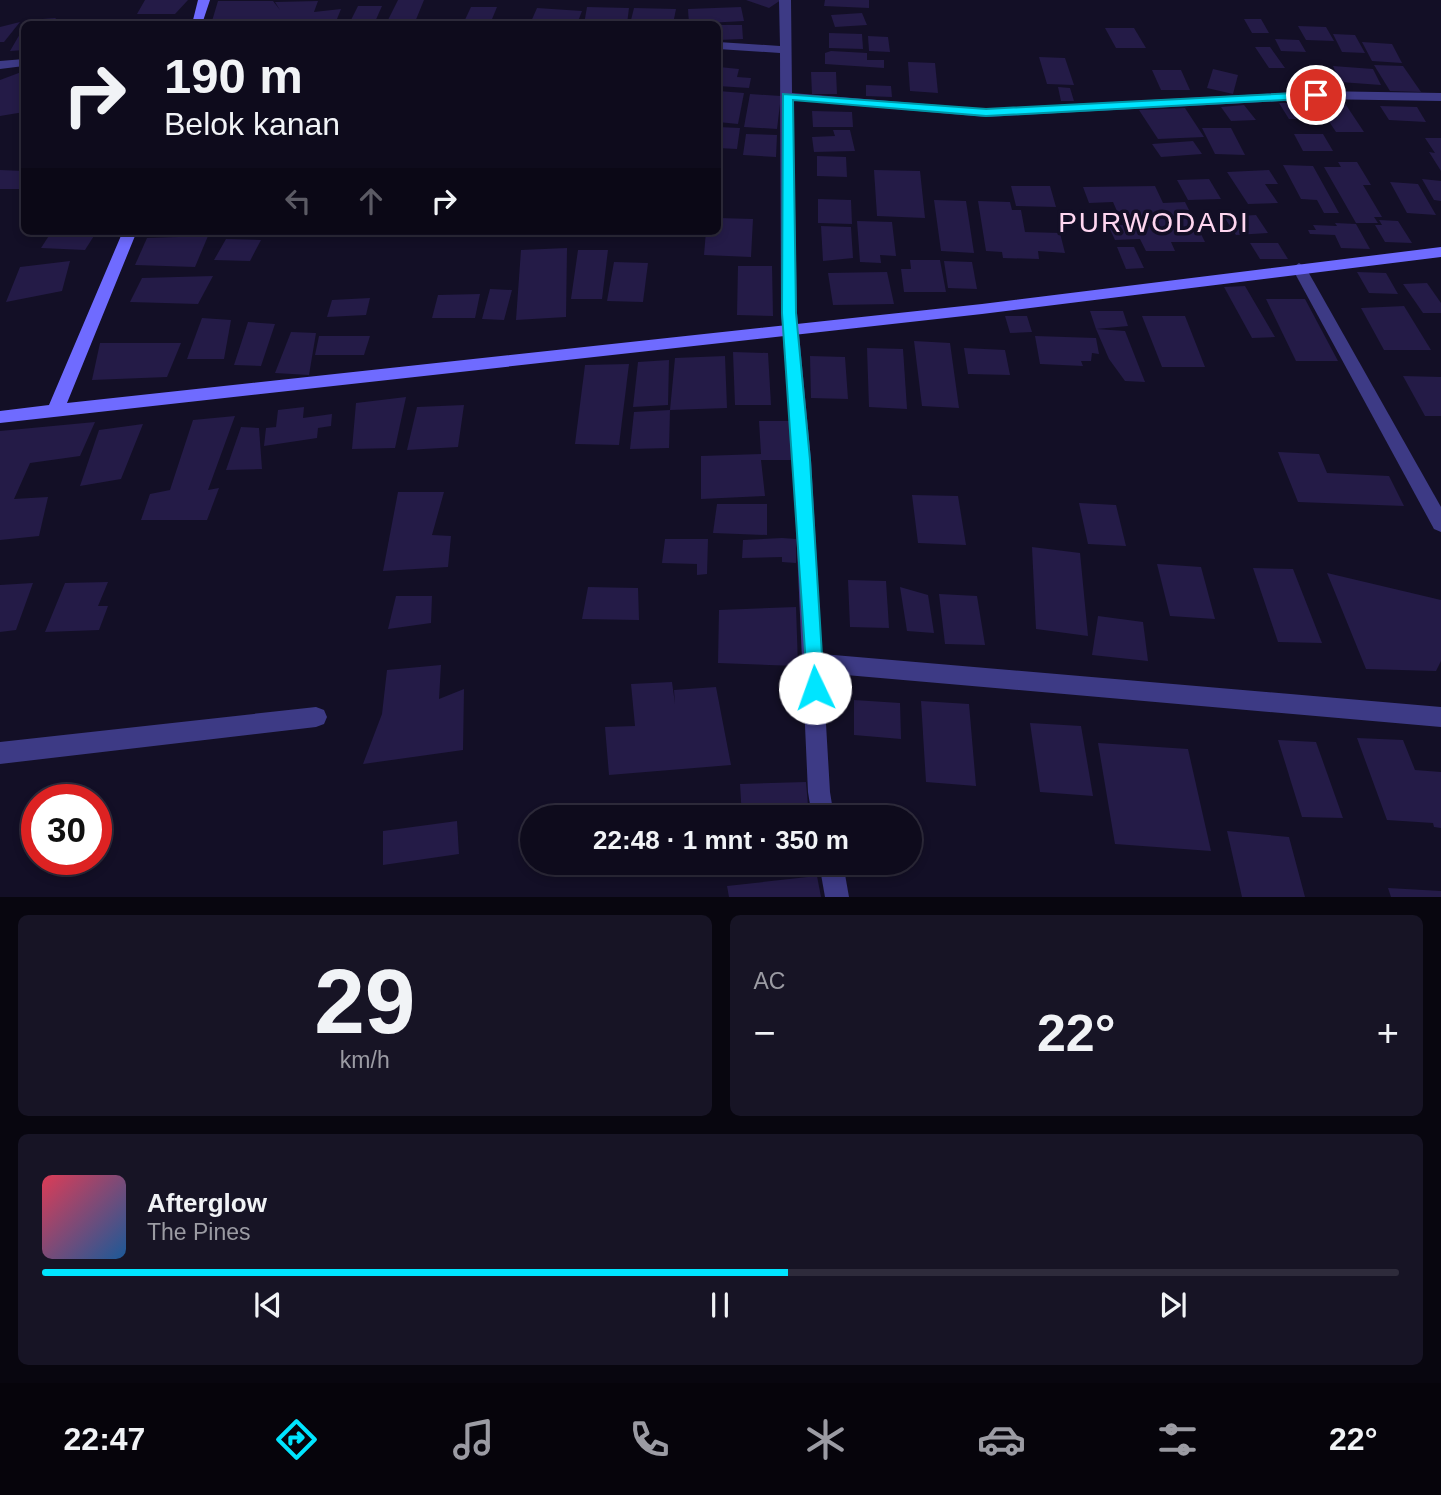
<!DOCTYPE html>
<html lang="id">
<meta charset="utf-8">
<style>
:root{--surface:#0e0b1c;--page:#171425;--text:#f1f3f6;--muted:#9b9ba3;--line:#2e2b3b;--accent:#00e5ff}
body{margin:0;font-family:Arial,sans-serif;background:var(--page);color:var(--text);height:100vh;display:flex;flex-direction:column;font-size:26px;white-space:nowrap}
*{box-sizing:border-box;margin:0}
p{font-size:23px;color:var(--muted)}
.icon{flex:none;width:38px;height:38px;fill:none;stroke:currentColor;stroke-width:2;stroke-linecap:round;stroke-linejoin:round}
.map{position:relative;height:897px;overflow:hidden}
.sheet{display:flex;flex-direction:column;gap:18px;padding:18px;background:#08060f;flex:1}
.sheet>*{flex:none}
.banner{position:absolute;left:21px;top:21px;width:700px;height:214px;border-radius:10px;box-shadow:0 4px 10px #0003,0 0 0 2px var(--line);background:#0e0b1c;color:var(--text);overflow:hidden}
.speed{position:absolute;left:21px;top:784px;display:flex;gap:14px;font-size:35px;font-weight:700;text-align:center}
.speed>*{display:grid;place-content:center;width:91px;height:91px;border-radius:50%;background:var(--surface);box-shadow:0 4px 10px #0003,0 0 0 2px var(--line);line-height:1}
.speed .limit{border:10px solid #d22;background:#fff;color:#111}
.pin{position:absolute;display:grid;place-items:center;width:60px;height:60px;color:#fff;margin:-30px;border:4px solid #fff;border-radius:50%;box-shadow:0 2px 7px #0007}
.me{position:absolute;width:77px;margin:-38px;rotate:357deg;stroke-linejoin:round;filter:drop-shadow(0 0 5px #0008)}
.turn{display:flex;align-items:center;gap:24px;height:147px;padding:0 28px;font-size:32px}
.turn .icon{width:91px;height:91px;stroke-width:2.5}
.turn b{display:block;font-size:49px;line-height:60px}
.lanes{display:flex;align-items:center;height:66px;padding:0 28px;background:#0003;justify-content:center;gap:35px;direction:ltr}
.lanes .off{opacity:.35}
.big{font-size:52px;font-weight:700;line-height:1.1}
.sheet .card{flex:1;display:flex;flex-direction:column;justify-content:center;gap:10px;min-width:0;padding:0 24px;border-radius:10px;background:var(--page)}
.sheet .dial{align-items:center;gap:0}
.dial b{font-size:91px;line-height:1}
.song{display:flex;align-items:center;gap:21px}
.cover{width:84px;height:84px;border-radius:10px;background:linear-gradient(135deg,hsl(350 70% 55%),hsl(210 70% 35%))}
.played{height:7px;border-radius:4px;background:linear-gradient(90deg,var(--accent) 55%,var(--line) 55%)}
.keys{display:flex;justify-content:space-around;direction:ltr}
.heat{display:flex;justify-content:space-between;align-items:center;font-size:38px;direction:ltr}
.sheet .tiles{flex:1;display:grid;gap:18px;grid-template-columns:1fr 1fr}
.card:last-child{grid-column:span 2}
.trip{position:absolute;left:520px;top:805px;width:402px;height:70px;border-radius:35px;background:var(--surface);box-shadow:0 4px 10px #0003,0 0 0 2px var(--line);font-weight:700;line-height:70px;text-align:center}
.dock{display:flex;height:112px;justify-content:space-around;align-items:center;background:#06040b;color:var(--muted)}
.dock .icon{width:49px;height:49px}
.dock .on{color:var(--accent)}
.dock b{font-size:32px;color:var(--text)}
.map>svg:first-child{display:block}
.building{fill:#241b47}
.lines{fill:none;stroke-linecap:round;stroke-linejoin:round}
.street{fill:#3d3a85;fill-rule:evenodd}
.secondary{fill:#6f6bff;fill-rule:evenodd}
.route{fill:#00e5ff;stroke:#0095a6;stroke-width:2}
.labels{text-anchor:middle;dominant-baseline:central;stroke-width:7;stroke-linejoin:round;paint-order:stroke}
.quarter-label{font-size:28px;letter-spacing:2px;fill:#ffd6f0;stroke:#130f26}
</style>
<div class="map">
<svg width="1441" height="897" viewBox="0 0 1441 897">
<rect width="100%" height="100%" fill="#130f26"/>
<!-- building -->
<g class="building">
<path d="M145 0H188L175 14H137Z"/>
<path d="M398 0H424L415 22H387Z"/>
<path d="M746 0H781L769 8Z"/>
<path d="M825 0H869V8L824 6Z"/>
<path d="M218 1H273L280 10 275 2 318 1 314 12 341 9 335 24H219L212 21Z"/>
<path d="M358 6H382L374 24H349Z"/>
<path d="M471 7H497L490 24H463Z"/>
<path d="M587 7 629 8 627 24H584Z"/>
<path d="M741 7 744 21 689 24 688 9Z"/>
<path d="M537 8 582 11 577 24H530Z"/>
<path d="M634 8 676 9 673 24H630Z"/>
<path d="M862 13 867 25 835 27 831 15Z"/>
<path d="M56 18 52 24H26L29 20Z"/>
<path d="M1244 19H1261L1269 33H1252Z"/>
<path d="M20 22 4 42H0V27Z"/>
<path d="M718 25H742L743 39 718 40Z"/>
<path d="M1298 26 1326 27 1334 41 1306 40Z"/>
<path d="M24 27V50L10 51Z"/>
<path d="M1105 28H1134L1146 48H1116Z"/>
<path d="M829 33 862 34 863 49 829 48Z"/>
<path d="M1333 34 1355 35 1365 53 1342 52Z"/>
<path d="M868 36 888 37 890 52 869 51Z"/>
<path d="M1275 39 1299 40 1306 52 1281 51Z"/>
<path d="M1362 42 1392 44 1402 63 1372 61Z"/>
<path d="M1255 47H1270L1285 68H1269Z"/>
<path d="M831 51 867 53V60H884V68L825 64V53Z"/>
<path d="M1039 57 1065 58 1074 85 1047 84Z"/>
<path d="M908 62 935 63 938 93 910 91Z"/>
<path d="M1374 65 1403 66 1421 92 1390 91Z"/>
<path d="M1333 66 1373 69 1381 85 1340 82Z"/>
<path d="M719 67 739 69 737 77 751 78 749 88 718 86Z"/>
<path d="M1213 69 1238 75 1233 94 1207 88Z"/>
<path d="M1152 70H1181L1190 90H1161Z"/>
<path d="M24 71V112L0 116V80Z"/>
<path d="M811 72H836L837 94H812Z"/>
<path d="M866 85 891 86 892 97 866 96Z"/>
<path d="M1058 87 1070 88 1074 101H1061Z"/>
<path d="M718 91 744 93 738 124 718 122Z"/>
<path d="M750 94 781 96 777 129 744 127Z"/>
<path d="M1316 102H1344L1364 132H1336Z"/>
<path d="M1279 103H1310L1320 119H1289Z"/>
<path d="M1244 105 1256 120 1231 121 1221 107Z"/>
<path d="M1380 106 1417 107 1426 122 1389 120Z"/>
<path d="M1185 108 1204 137 1158 139 1139 110Z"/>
<path d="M812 111 852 112 853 127H813Z"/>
<path d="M718 127 740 128 737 149 718 148Z"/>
<path d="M1202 128H1231L1245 155 1215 154Z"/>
<path d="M833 130H850L855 151 814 152 812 137 835 136Z"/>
<path d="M746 134 777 135 776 157 743 155Z"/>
<path d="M1294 134H1323L1333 151H1303Z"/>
<path d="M1425 138H1441V171L1429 152 1435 153Z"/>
<path d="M1193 141 1202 154 1161 157 1152 144Z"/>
<path d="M817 156 846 157 847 177 817 176Z"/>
<path d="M1338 162H1357L1371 185H1363L1382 217H1374L1378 223H1356L1324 167H1341Z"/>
<path d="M1283 165 1313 166 1339 213H1324L1317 200 1301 199Z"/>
<path d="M0 170 24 171V189H0Z"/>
<path d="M874 170 920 171 925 218 877 216Z"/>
<path d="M1269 170 1278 184H1265L1278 203 1248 204 1227 172Z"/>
<path d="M1209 179 1221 199 1188 200 1177 180Z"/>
<path d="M1422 179 1441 181V201L1434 200Z"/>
<path d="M1390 182 1418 184 1436 215 1407 213Z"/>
<path d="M1011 186H1050L1056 207 1016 206Z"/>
<path d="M1155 186 1163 203 1185 202 1205 242H1171L1175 251H1146L1140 239 1115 240 1108 225H1123L1113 202 1089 203 1083 187Z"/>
<path d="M818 199 851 200 852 224 818 223Z"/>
<path d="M934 200 966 201 974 253 941 251Z"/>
<path d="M978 201 1010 202 1012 210H1021L1025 232 1060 233 1065 253 1038 251 1039 259 1003 258 1002 252 986 251Z"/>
<path d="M1256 215 1268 233 1236 235 1224 217Z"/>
<path d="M718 218 753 219 751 257 704 255 706 231H718Z"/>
<path d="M1379 220 1398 221 1412 243 1385 242 1375 225H1382Z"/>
<path d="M857 221 892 222 896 256 880 255 881 263 860 262Z"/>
<path d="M1335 223 1356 224 1370 249 1341 248 1335 235 1310 234 1308 230H1316L1313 225 1337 226Z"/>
<path d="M821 226 851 227 853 258 823 261Z"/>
<path d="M52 231H97L85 250 41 248Z"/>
<path d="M152 231H199V233L150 235Z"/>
<path d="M208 236 195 267 135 265 147 238Z"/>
<path d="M226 239 261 240 250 261 214 260Z"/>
<path d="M1250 243H1278L1288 259H1260Z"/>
<path d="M1117 247H1134L1144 268 1126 269Z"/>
<path d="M567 248 566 317 516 320 521 250Z"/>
<path d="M578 250H608L602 299H571Z"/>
<path d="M910 260H940L946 292H904L901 269H911Z"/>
<path d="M70 261 62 291 6 302 20 267Z"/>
<path d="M944 261 972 262 977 289 948 288Z"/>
<path d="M614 262 648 263 643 302 607 301Z"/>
<path d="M738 266H772L773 316 737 315Z"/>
<path d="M887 272 894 304 833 305 828 273Z"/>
<path d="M1357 272 1386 273 1398 294 1369 293Z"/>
<path d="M213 276 198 304 130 302 142 278Z"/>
<path d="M1427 283 1441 303V313H1423L1403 284Z"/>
<path d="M1245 286 1275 337 1252 338 1224 287Z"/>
<path d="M490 289 512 290 504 320 482 319Z"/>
<path d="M480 294 475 318H432L438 295Z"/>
<path d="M370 298 366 315 327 317 332 300Z"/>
<path d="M1266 299H1305L1338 361H1296Z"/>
<path d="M1404 306 1431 350H1384L1361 308Z"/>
<path d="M1090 311H1123L1128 326 1096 329Z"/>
<path d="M1005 316H1027L1032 332 1010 333Z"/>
<path d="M1142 316H1185L1205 367H1162Z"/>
<path d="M202 318 231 320 224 359H187Z"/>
<path d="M248 322 275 324 261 366 234 365Z"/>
<path d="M1096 329 1125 331 1145 382 1125 381 1109 359Z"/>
<path d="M291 332 316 333 309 375 275 373Z"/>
<path d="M319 336H370L364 355H315Z"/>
<path d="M1035 336 1096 338 1099 354 1092 353 1091 361H1081L1083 366 1040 364Z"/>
<path d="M914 341 950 343 959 408 922 406Z"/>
<path d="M100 343H181L167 377 92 380Z"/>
<path d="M867 348 903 349 907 409 869 407Z"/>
<path d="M964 348 1005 350 1010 375 968 374Z"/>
<path d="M733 352 768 353 771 405H735Z"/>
<path d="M725 356 727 408 670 410 675 358Z"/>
<path d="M810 356 845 357 848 399 811 398Z"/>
<path d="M669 360 668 405 633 407 638 362Z"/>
<path d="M629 364 619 445 575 444 585 365Z"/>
<path d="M1403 376 1441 377V416H1425Z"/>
<path d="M406 397 395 448 352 449 356 403Z"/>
<path d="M464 405 458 447 407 450 417 407Z"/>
<path d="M304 407 303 418 332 414 331 426 318 428 317 438 264 446 266 428 276 427 278 410Z"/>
<path d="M670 410 669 448 630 449 634 412Z"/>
<path d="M235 416 208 490 219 488 207 520H141L150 494 170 490 193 420Z"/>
<path d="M759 421H789L792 460H761L765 496 701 499V456L761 454Z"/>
<path d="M95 422 80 456 30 463 14 499 48 497 39 536 0 540V431Z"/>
<path d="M143 424 121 479 80 486 99 430Z"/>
<path d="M241 427 259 428 262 469 226 470Z"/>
<path d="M1278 452 1319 454 1327 473 1389 476 1404 506 1298 502Z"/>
<path d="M398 492H444L432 535 451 536 448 567 383 571Z"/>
<path d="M912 495 958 496 966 545 918 543Z"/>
<path d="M1079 503 1116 505 1126 546 1088 544Z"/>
<path d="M717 504H767V535L713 533Z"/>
<path d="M782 538 796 539V563L782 562V557L742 558 743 540Z"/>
<path d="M665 539H708L707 574 697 575V564L662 563Z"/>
<path d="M1032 547 1080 553 1088 636 1036 629Z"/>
<path d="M1157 564 1201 567 1215 619 1170 616Z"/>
<path d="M1253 568 1293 569 1322 643 1278 642Z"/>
<path d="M1327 573 1441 600V661L1436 671 1366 669Z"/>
<path d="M848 580 886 581 889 628 850 627Z"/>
<path d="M108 582 98 606H108L99 630 45 632 65 583Z"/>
<path d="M33 583 16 630 0 632V585Z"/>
<path d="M588 587 638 588 639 620 582 619Z"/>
<path d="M900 587 928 595 934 633 907 631Z"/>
<path d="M939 594 977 596 985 645 945 644Z"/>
<path d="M396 596H432L431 623 388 629Z"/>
<path d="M796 607 798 666 718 663 719 610Z"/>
<path d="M1098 616 1143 622 1148 661 1092 655Z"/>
<path d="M441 665 439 699 464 689 463 750 363 764 382 714 387 670Z"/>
<path d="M672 682 675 704 674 690 716 687 731 765 609 775 605 727 635 726 631 684Z"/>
<path d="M854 700 900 703 901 739 854 735Z"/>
<path d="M921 701 969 704 976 786 926 782Z"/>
<path d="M1030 723 1081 726 1093 796 1040 792Z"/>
<path d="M1357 738 1403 740 1415 770 1441 772V828L1434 827 1433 823 1387 820Z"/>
<path d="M1278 740 1316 742 1343 818 1302 817Z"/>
<path d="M1098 743 1188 749 1211 851 1115 844Z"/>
<path d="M806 782 809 817H742L740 784Z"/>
<path d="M457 821 459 854 383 865V831Z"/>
<path d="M1227 831 1289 837 1305 897H1242Z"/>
<path d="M817 876 821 897H729L727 886Z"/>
<path d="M1388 888 1441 891V897H1391Z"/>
</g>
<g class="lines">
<!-- street -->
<g class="street">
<path d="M779 0H791L792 93 986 109 1316 91 1441 93V101L1316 99 986 117 793 100 797 313 811 460 822 654 1441 707V727L823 673 830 792 834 817H812L808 792 793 460 781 313 780 53 718 49V42L780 46Z"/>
<path d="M24 59V66L0 69V61Z"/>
<path d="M1299 263 1306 268 1441 507V532L1434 529 1292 268Z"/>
<path d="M316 707 324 710 327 717 324 724 316 727 0 764V742Z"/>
<path d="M819 863H843L849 897H825Z"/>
</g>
<!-- secondary -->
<g class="secondary">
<path d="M198 0H210L202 24H192Z"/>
<path d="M123 231H137L67 403 982 304 1441 247V257L982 314 0 423V411L49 405Z"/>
</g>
</g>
<!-- route -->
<path class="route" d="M1316 92 1322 95 1320 98 986 116 793 100 796 313 810 460 824 688 821 695 815 697 808 695 782 313 783 94 986 109Z"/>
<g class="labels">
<!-- quarter labels -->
<g class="quarter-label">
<text x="1154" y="222">PURWODADI</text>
</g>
</g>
</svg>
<div class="speed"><div class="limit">30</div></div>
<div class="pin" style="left:1316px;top:95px;background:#d93025"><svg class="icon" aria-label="arrive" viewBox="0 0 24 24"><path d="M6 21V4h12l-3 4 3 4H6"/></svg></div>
<svg class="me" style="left:815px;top:688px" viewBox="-20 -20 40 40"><circle r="19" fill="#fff"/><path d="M0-13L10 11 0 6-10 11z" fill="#00e5ff"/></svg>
<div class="trip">22:48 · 1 mnt · 350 m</div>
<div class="banner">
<div class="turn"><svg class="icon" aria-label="right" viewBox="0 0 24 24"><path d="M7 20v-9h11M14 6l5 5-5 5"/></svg><div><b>190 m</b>Belok kanan</div></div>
<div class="lanes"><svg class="icon off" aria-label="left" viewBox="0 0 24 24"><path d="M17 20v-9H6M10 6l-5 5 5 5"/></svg><svg class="icon off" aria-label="ahead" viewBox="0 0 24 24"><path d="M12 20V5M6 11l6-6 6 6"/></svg><svg class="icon" aria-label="right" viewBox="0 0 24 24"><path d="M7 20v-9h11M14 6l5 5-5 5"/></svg></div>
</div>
</div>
<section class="sheet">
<div class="tiles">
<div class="card dial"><b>29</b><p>km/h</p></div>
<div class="card"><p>AC</p>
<div class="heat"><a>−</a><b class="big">22°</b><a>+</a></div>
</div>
<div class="card">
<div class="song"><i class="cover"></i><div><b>Afterglow</b><p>The Pines</p></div></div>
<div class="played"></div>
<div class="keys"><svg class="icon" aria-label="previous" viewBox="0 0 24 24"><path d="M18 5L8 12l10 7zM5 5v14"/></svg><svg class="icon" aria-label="pause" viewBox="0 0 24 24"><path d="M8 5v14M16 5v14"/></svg><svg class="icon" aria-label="next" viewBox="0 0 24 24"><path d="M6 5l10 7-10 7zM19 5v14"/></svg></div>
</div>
</div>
</section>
<nav class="dock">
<b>22:47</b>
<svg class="icon on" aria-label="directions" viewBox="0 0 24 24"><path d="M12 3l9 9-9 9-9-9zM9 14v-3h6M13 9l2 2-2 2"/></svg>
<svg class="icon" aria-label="music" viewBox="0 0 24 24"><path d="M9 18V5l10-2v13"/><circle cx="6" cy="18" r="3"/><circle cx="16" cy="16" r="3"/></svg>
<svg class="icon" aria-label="phone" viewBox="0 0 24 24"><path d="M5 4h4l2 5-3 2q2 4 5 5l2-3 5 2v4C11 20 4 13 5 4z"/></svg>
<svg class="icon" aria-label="climate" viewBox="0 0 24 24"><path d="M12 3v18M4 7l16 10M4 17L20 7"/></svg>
<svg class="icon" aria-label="car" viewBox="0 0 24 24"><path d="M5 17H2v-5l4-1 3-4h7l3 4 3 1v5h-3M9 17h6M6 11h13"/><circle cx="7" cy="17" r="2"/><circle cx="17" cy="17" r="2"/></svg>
<svg class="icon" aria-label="filters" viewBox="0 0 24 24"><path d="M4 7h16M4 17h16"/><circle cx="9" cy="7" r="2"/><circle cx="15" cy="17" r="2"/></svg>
<b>22°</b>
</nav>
